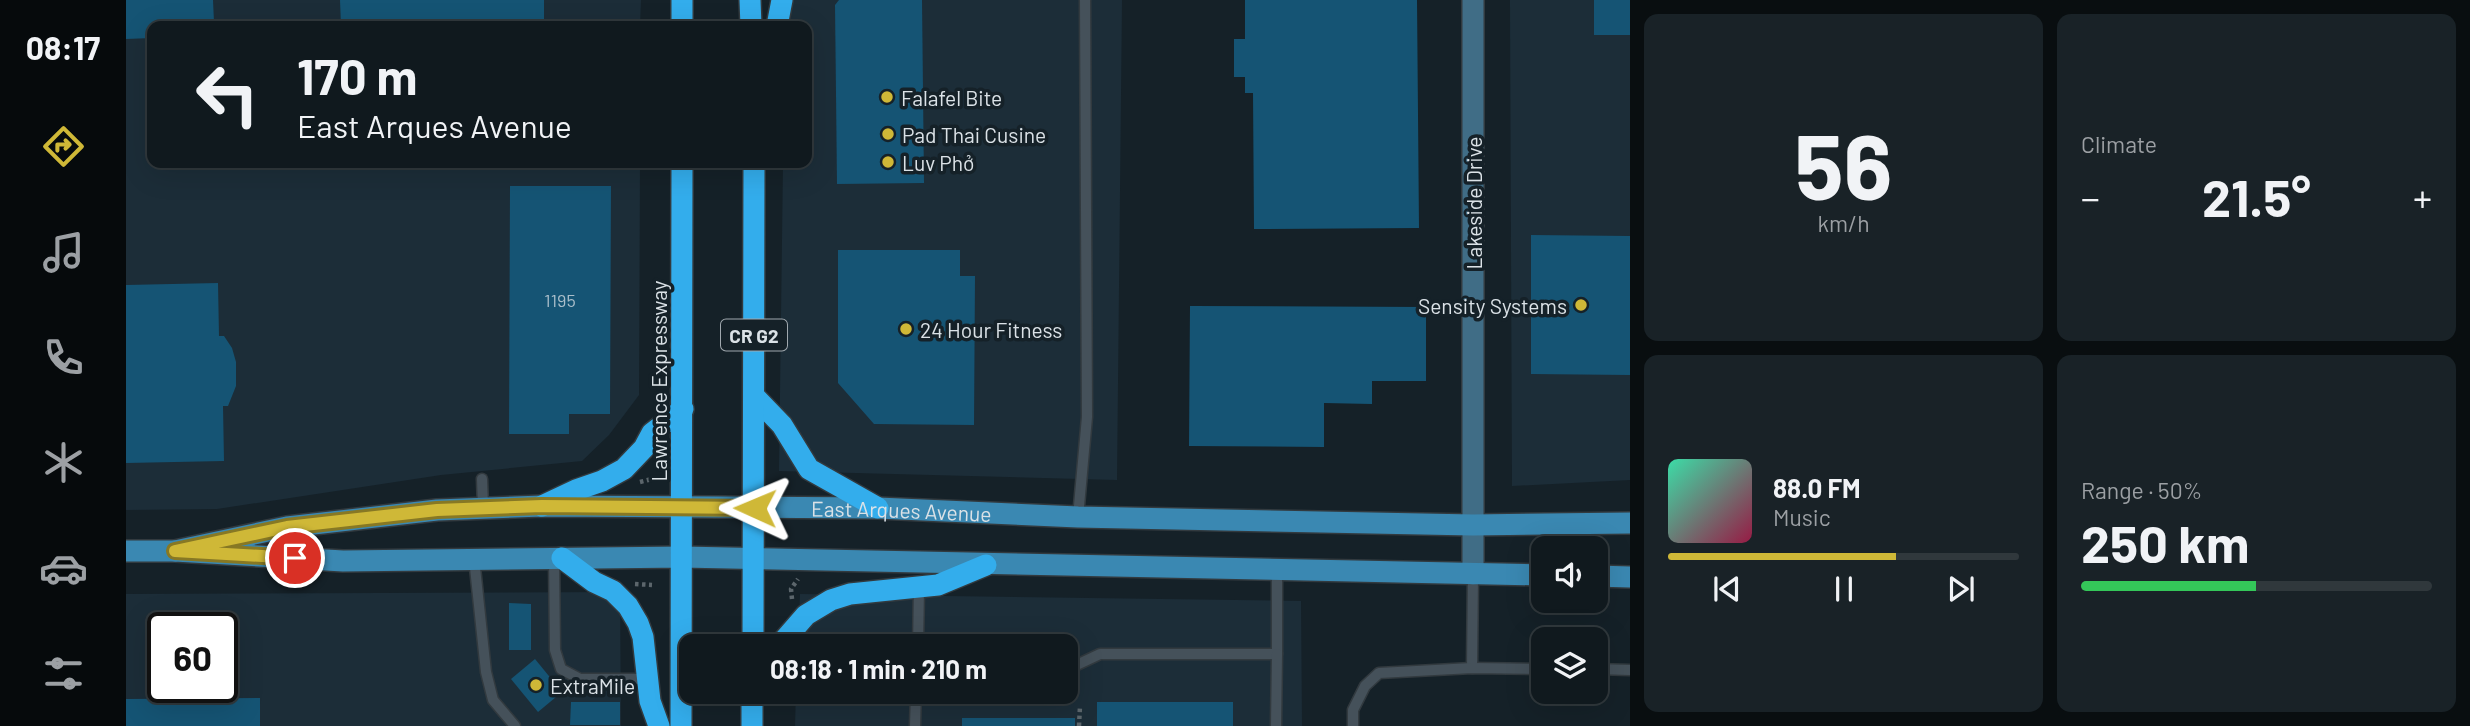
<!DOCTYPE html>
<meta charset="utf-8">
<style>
:root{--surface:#10191e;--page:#192227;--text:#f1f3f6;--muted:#9ca0a4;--line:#30383c;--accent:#cfb837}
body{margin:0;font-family:Barlow,sans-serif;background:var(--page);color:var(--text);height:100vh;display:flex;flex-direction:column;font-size:26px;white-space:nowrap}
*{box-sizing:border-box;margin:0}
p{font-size:23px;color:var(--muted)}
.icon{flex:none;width:38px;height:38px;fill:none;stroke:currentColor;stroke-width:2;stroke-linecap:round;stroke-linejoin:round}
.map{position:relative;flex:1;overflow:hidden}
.sheet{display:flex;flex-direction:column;gap:14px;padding:14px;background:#090e10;width:840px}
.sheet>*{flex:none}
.banner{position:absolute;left:21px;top:21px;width:665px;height:147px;border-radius:14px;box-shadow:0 7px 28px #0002,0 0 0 2px var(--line);background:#10191e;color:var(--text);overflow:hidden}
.buttons{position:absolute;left:1405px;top:536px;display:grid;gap:14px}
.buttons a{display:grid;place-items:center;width:77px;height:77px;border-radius:14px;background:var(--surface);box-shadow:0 7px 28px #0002,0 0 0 2px var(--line);font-size:35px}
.speed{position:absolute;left:21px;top:612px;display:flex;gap:14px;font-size:35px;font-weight:700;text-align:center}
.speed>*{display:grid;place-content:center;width:91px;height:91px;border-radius:50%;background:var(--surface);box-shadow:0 7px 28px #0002,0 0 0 2px var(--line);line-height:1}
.speed .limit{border:4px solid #111;border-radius:10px;background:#fff;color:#111}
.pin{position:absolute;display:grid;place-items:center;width:60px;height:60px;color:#fff;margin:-30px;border:4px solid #fff;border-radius:50%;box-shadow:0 2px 7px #0007}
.me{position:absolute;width:77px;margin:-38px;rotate:271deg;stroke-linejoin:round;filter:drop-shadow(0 0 5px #0008)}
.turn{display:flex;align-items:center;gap:24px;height:147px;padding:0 35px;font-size:32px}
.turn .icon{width:91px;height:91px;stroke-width:2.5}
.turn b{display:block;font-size:49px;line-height:60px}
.big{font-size:52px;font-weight:700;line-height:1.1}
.sheet .card{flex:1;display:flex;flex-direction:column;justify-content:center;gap:10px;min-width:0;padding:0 24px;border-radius:14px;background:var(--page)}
.sheet .dial{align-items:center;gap:0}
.dial b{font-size:91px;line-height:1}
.song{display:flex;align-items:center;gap:21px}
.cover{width:84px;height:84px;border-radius:10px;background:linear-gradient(135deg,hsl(160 70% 55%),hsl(340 70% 35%))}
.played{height:7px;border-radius:4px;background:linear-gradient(90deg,var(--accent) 65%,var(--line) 65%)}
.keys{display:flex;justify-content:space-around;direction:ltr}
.heat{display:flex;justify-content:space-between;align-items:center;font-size:38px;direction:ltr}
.charge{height:10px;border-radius:5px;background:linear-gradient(90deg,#34c759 50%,var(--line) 0)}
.sheet .tiles{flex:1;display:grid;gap:14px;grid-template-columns:repeat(2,1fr)}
.trip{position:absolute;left:553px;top:634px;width:399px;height:70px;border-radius:14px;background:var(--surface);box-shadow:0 7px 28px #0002,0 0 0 2px var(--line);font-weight:700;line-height:70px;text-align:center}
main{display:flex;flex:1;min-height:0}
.dock{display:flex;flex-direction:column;width:126px;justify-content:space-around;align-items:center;background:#060a0c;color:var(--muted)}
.dock .icon{width:49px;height:49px}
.dock .on{color:var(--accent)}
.dock b{font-size:32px;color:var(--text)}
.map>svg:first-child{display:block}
.built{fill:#1c2d38;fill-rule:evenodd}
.building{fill:#155474}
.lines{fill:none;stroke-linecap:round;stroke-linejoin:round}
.lane-casing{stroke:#323a3f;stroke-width:13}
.secondary-casing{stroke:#323a3f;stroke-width:24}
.primary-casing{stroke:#323a3f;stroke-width:24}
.highway-casing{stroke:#323a3f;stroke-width:24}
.path{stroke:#5c666c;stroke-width:4.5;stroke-dasharray:3.5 3.5;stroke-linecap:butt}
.lane{stroke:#45515a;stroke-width:10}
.secondary{stroke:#406d86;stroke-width:21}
.primary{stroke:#3a88b2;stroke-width:21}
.highway{stroke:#33adec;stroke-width:21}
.route-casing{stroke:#877824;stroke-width:18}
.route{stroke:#cfb837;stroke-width:12}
.poi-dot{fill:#cfb837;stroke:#152128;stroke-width:2.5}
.labels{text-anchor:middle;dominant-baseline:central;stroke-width:7;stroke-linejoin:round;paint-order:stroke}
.number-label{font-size:18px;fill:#aabeca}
.shield{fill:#152128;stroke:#a0a8ae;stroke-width:2}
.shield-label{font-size:19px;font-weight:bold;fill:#dbe2e7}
.poi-label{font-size:21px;fill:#dbe2e7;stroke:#152128;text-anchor:start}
.street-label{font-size:21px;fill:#dbe2e7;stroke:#152128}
</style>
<main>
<nav class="dock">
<b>08:17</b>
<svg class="icon on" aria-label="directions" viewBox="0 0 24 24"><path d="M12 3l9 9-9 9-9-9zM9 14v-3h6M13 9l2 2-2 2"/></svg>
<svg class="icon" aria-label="music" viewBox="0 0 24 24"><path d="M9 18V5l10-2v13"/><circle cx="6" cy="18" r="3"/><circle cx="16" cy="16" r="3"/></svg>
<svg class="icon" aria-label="phone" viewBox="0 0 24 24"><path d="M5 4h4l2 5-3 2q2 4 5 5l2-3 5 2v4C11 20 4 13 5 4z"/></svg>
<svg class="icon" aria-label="climate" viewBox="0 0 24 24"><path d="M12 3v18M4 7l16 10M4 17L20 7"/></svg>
<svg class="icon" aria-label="car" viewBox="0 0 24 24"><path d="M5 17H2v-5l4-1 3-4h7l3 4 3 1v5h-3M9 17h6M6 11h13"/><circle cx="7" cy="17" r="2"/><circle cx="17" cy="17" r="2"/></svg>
<svg class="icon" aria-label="filters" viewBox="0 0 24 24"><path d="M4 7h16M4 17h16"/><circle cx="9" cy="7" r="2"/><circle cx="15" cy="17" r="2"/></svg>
</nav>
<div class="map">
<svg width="1504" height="726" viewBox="0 0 1504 726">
<rect width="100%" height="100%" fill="#152128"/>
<!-- built -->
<g class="built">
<path d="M0 0H515L514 26H26V163H514L513 395 483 435 456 461 315 475 91 509 0 510Z"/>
<path d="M659 0H996L991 480 653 471 657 163H681V26H658Z"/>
<path d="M1384 0H1504V480L1386 486Z"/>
<path d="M494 592 495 726H0V594ZM37 628H96V688H37Z"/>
<path d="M674 594 1175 601 1176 726H669L670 691H940V646H672Z"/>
</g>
<!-- building -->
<g class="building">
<path d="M0 0H87L88 22 55 23V26H26V38L0 39Z"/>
<path d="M214 0H418V26H215Z"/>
<path d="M713 0H796L798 183 711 184 709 5Z"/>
<path d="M1119 0H1291L1293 228 1128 229 1127 93H1119V77H1108V39H1119Z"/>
<rect x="1468" y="0" width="36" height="35"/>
<path d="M384 186H485L484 414H443V434H383Z"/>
<path d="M1405 235 1504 236V375L1405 374Z"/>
<path d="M712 250H834V276H849L848 425 748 424 712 383Z"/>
<path d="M92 283 93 336H98L106 348 110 362V386L102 406H97L98 461 0 463V285Z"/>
<path d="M1064 306 1300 307V381H1246V404L1198 403V447L1063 446Z"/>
<path d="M383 603 405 604V650H383Z"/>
<path d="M409 659 436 692 412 712 385 679Z"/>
<path d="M134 698V726H0V699Z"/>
<path d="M445 702H494V725H444Z"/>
<rect x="971" y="702" width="136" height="24"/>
<rect x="836" y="718" width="113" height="8"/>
</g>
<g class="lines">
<!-- lane casing -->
<g class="lane-casing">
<g id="lane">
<path d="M356 479 357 507"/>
<path d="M952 517 961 417 959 0"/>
<path d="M348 558 360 672 367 700 389 726"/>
<path d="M428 558 429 650 435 669 454 679H521"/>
<path d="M792 646 793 588"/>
<path d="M1346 668 1347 574"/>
<path d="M1470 669 1504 670"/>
<path d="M940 670 974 654H1151V570"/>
<path d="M789 726 790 691"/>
<path d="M1150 726 1151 654"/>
<path d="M1227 726V710L1239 686 1253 673 1346 668 1418 669"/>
</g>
</g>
<!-- secondary casing -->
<g class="secondary-casing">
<path id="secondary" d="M1347 574V0"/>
</g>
<!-- primary casing -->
<g class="primary-casing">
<g id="primary">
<path d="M0 551H49L217 561 557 557 1418 575"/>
<path id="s1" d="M49 551 161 527 311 510 416 506 752 508 952 517 1347 525 1504 523"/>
<path d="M1470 576 1504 577"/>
</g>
</g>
<!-- highway casing -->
<g class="highway-casing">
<g id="highway">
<path d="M624 0 625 26"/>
<path d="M556 26V0"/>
<path d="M651 26 656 0"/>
<path d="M629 397 656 425 683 469 752 508"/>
<path d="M416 506 450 490 476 481 498 469 518 448 526 433 557 409"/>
<path d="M436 558 468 582 487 591 502 606 512 623 517 637 524 701 533 726"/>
<path d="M627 646 628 163"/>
<path d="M653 646 680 615 705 600 724 594 812 585 860 565"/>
<path d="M555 726 556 163"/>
<path d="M626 726V691"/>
</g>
</g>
<!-- path -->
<g class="path">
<path d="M514 482 526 479"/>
<path d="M509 584 526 585"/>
<path d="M666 599 665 589 672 579"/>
<path d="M953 726 954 706"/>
</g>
<!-- lane -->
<use href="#lane" class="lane"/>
<!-- secondary -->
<use href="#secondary" class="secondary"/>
<!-- primary -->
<use href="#primary" class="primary"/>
<!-- highway -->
<use href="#highway" class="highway"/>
</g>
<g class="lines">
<!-- route casing -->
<g class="route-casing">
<path id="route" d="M169 558 49 551 161 527 311 510 416 506 629 508"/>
</g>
<!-- route -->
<use href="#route" class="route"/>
</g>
<!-- markers -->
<g class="poi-dot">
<circle cx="761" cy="97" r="7"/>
<circle cx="762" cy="134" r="7"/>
<circle cx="762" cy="162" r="7"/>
<circle cx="1455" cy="305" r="7"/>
<circle cx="780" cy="329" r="7"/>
<circle cx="410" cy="685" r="7"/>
</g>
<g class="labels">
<!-- number labels -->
<g class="number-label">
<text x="434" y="300">1195</text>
</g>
<!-- shield labels -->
<rect class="shield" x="595" y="319.5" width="66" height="31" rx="5"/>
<g class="shield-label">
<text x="628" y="335">CR G2</text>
</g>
<!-- poi labels -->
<g class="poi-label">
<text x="775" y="97">Falafel Bite</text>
<text x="776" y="134">Pad Thai Cusine</text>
<text x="776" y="162">Luv Phở</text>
<text x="1441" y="305" text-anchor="end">Sensity Systems</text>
<text x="794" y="329">24 Hour Fitness</text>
<text x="424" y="685">ExtraMile</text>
</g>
<!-- street labels -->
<g class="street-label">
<text transform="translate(1347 203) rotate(-90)">Lakeside Drive</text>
<text transform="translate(532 381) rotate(-90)">Lawrence Expressway</text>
<text stroke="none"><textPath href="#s1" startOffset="730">East Arques Avenue</textPath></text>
</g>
</g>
</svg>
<div class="buttons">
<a><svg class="icon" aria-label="sound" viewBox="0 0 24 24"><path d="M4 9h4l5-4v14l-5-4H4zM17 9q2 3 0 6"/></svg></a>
<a><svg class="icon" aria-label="layers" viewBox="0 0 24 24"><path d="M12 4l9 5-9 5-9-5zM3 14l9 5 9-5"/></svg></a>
</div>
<div class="speed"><div class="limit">60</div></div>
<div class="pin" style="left:169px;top:558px;background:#d93025"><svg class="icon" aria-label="arrive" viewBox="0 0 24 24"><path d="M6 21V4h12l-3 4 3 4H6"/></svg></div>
<svg class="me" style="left:629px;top:508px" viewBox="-20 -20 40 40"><path d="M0-17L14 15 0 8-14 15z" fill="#cfb837" stroke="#fff" stroke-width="4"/></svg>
<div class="trip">08:18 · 1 min · 210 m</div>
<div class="banner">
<div class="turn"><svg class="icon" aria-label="left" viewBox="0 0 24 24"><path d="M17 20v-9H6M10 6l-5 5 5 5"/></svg><div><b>170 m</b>East Arques Avenue</div></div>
</div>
</div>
<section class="sheet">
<div class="tiles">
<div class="card dial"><b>56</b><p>km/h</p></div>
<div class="card"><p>Climate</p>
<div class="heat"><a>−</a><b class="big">21.5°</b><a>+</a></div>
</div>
<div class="card">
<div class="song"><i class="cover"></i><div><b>88.0 FM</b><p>Music</p></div></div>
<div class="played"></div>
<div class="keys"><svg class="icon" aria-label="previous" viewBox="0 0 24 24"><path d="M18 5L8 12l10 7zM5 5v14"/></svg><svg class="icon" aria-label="pause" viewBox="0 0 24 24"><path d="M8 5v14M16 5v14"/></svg><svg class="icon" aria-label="next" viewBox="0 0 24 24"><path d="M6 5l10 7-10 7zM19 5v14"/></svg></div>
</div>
<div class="card"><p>Range · 50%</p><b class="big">250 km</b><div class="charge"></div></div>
</div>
</section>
</main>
